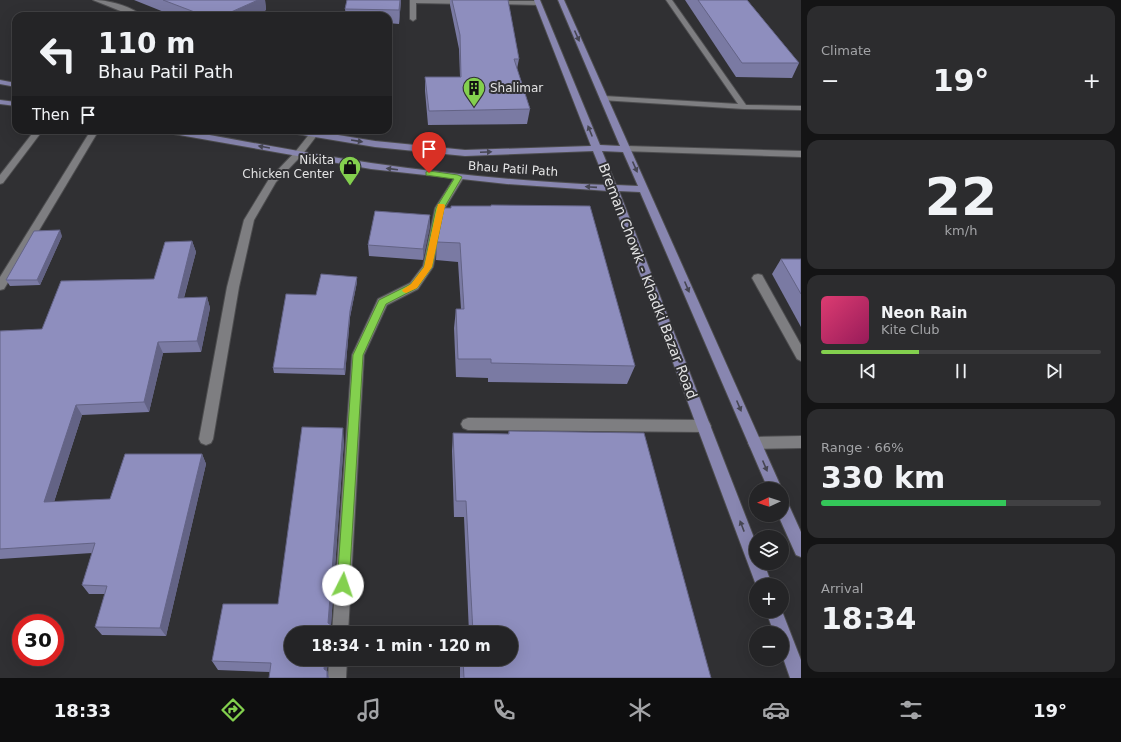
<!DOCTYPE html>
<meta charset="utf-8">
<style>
:root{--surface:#242426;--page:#2c2c2e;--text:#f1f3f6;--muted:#a3a4a7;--line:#414143;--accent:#83d04e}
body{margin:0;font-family:"DejaVu Sans",sans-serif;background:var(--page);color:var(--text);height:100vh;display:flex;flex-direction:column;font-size:15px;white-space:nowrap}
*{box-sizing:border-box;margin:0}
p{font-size:13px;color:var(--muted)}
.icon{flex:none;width:22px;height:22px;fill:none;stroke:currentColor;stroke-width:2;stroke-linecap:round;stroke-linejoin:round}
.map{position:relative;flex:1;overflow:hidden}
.side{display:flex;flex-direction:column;gap:6px;padding:6px;background:#141415;width:320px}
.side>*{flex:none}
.banner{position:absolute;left:12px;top:12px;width:380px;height:122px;border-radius:12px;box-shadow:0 4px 16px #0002,0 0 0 1px var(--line);background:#242426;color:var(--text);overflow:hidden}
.needle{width:26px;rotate:266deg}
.tools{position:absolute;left:749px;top:482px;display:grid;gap:8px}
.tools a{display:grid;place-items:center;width:40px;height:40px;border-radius:50%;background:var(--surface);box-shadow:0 4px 16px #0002,0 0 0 1px var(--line);font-size:20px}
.speed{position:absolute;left:12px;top:614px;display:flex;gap:8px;font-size:20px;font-weight:700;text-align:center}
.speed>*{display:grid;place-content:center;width:52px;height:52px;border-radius:50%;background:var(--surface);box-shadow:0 4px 16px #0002,0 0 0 1px var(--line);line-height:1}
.speed .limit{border:6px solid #d22;background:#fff;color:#111}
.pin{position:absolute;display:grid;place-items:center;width:34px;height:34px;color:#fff;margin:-41px -17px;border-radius:50% 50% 50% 0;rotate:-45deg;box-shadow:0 0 4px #0007}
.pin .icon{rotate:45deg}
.me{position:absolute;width:44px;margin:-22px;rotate:4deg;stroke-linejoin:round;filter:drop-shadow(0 0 3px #0008)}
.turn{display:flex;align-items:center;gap:14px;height:84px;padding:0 20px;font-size:18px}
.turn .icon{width:52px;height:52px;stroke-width:2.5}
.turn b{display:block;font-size:28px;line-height:34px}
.then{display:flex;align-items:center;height:38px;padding:0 20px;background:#0003;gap:8px;font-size:15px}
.big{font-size:30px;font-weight:600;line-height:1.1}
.side .widget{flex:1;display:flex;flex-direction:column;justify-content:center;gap:6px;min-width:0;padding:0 14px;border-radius:12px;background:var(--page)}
.side .dial{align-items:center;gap:0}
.dial b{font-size:52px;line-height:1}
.song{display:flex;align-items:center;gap:12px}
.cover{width:48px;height:48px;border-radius:6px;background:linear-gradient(135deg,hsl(340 70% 55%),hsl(330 70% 35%))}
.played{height:4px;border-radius:2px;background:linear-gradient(90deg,var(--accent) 35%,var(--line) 35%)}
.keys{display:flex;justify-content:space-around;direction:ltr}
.heat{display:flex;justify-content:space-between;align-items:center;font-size:22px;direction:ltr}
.charge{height:6px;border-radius:3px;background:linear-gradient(90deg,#34c759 66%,var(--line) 0)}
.trip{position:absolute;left:284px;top:626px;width:234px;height:40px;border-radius:20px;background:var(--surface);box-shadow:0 4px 16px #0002,0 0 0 1px var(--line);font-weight:600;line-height:40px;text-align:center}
.dock{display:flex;height:64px;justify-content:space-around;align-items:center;background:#0e0e0f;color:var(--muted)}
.dock .icon{width:28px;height:28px}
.dock .selected{color:var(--accent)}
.dock b{font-size:18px;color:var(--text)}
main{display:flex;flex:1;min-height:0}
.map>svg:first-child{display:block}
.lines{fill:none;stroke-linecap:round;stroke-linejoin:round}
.minor-casing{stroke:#4d4d4f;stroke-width:2}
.major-casing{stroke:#4d4d4f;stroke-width:2}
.minor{fill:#7e7e81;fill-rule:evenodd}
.major{fill:#8886b0;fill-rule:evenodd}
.wall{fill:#7a7aa3}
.shaded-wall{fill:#636385}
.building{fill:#8e8ebe;stroke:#636385}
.oneway{fill:#464652}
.route{fill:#83d04e;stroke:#558733}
.slow{fill:#f59e0b}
.labels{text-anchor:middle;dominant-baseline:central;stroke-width:4;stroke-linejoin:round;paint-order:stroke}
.far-poi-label{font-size:12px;fill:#e3e3e4;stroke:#303033;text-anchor:start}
.far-street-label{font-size:12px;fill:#e3e3e4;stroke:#303033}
.street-label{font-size:14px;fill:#e3e3e4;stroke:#303033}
</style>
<main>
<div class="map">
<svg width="801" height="678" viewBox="0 0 801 678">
<rect width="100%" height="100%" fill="#303033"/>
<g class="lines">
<!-- minor casing -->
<g class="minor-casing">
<g id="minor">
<path d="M93 0C108 0 131 6 142 16H133Z"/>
<path d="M410 0H465L468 2 465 4 416 3V19L413 21 410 19Z"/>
<path d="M666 0H672L746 105 801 106V110L744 109 601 100 600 98 604 96 738 104Z"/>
<path d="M491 1H538L541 3 538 5 493 4 491 3Z"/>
<path d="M35 130H43L3 183 0 184V175Z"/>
<path d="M91 130H99L4 289 0 290V277Z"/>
<path d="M314 131 318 134 302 155 276 182 254 220 239 287 213 439 211 443 206 445 201 443 199 439 227 287 244 220 269 179 296 151 311 132Z"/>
<path d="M626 146 801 151V157L623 151 622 149Z"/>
<path d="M459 174 464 177 445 208 433 267 418 289 387 305 364 355 348 633H332L352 355 378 299 410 283 423 266 435 208 456 175Z"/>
<path d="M758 274 762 275 801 345V361L797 359 752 278 754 275Z"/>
<path d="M468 418 704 420 709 422 711 426 709 430 704 432 468 430 463 428 461 424 463 420Z"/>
<path d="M801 436V448L755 449 750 447 748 443 750 439 755 437Z"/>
<path d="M329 659H347L346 678H328Z"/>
</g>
</g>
<!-- major casing -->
<g class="major-casing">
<g id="major">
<path d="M534 0H540L600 145 620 146 558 0H564L782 489H768L640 192 619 191 756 543V563H764L772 585H756L609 191 507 184 371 169 168 133 164 130H182C245 141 308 154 371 163 449 174 528 182 607 185L593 151 465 156 375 147 291 133 287 130H307L375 141 465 150 591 146ZM602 151 623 152 638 186 616 185Z"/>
<path d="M0 80 16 83V87L0 84Z"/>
<path d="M0 100 16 102V106L0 104Z"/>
<path d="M782 499 787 501 801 532V557L796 555 778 515H782Z"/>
<path d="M766 611H782L801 660V678H790L782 655V633H774Z"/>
</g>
</g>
<!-- minor -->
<use href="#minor" class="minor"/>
<!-- major -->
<use href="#major" class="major"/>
</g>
<!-- wall -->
<g class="wall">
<path d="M134 0H265L266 10 253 16H174Z"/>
<path d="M347 0H401L399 24 388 23V16H346L345 9Z"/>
<path d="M450 0H508L519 59 517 69 530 109 527 124 428 125 425 91V77H460L459 49 450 5Z"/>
<path d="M685 0H747L799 63 792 78 736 77Z"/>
<path d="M444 208 635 366 627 384 488 382V378L456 377 454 328 456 309H461L458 262 436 260 437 242Z"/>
<path d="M430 226 423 260 369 256 368 245Z"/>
<path d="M62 236 40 285 10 286 6 280Z"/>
<path d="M192 241 196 252 184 298 207 297 210 308 201 352 163 353 149 412 82 415 54 502 110 499 202 454 206 464 166 636 102 635 95 627 105 594H89L82 585 92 553 0 559V331L42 329 154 279Z"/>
<path d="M781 259H801V327L772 274Z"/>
<path d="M357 282 350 317 345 375 274 373 273 368 316 295Z"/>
<path d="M509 431 711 678H460V659H511V633H469L464 517H454L452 451 453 433 508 434Z"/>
<path d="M344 441 331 625 291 659H328L327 670 329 678H269L270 672 218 670 212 661 278 604Z"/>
</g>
<!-- shaded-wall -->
<g class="shaded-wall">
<path d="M258 0H265L266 10 253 16H222Z"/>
<path d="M400 0H401L399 24V10Z"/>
<path d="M430 215V226L423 260V249Z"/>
<path d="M60 230 62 236 40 285 37 280Z"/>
<path d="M192 241 196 252 181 308 178 298Z"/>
<path d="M357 277V282L350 317 345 375 344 369 350 311Z"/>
<path d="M207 297 210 308 201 352 197 341Z"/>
<path d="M158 342 163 353 149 412 144 402Z"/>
<path d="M76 405 82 415 51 511 44 502Z"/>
<path d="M343 428 344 441 331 625 333 633H330L328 623Z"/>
<path d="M202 454 206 464 166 636 160 628Z"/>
<path d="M325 659H328L326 678 324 669Z"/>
<path d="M327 671 329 678H327Z"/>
</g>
<!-- building -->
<g class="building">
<path d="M163 0H258L222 16H205Z"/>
<path d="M347 0H400L399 10 345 9Z"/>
<path d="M452 0H508L519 59H514L530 109 429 111 425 77H461L460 35Z"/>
<path d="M698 0H747L799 63H742Z"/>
<path d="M491 205 590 206 635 366 491 363V359H458L456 309H464L460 243 437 242 444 208H451V206H491Z"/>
<path d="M375 211 430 215 423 249 368 245Z"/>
<path d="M60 230 37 280H6L34 231Z"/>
<path d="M192 241 178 298 207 297 197 341 158 342 144 402 76 405 44 502 110 499 125 454H202L160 628 95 627 107 586 82 585 95 543 0 549V331L42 329 61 281 154 279 165 242Z"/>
<path d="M781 259H801V294Z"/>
<path d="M321 274 357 277 350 311 344 369 273 368 286 294 316 295Z"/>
<path d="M302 427 343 428 328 623 331 625 330 633H291V659H325L324 669 327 671V678H269L271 663 212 661 223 604H278Z"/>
<path d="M509 431 644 433 711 678H464L463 659H511V633H473L466 501H456L453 433 509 434Z"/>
</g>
<!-- one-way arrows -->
<defs><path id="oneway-solid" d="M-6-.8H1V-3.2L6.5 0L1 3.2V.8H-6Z"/></defs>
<g class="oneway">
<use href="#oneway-solid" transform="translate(577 36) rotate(66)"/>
<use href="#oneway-solid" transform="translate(590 131) rotate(-112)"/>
<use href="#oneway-solid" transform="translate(357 141) rotate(9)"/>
<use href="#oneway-solid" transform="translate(264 147) rotate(-170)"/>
<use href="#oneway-solid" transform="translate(486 152) rotate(-2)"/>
<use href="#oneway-solid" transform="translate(635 167) rotate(66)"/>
<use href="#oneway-solid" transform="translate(392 169) rotate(-173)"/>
<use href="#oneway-solid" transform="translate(591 187) rotate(-176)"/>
<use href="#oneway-solid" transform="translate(687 287) rotate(67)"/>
<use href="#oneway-solid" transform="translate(739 406) rotate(67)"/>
<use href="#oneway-solid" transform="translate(765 466) rotate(67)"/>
<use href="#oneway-solid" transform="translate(742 526) rotate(-111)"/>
</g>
<!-- route -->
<path class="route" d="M429 171 458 175 462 177 444 208 432 267 417 288 386 304 363 355 349 585 347 590 343 591 339 590 337 585 353 355 379 300 411 284 424 267 436 208 454 179 426 175V172Z"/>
<!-- slow -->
<path class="slow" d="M438 204H444L445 206 432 267 417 288 406 293 403 292 402 290 411 284 424 267Z"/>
<!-- icons -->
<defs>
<g id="building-pin" transform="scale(1.15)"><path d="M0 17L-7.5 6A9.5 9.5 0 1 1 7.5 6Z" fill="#83d04e" stroke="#303033"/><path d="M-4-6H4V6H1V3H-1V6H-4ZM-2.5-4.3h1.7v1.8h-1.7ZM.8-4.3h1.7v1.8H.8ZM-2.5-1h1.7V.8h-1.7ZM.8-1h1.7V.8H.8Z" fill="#111"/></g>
<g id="shop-pin" transform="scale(1.15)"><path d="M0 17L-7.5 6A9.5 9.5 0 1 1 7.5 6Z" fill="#83d04e" stroke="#303033"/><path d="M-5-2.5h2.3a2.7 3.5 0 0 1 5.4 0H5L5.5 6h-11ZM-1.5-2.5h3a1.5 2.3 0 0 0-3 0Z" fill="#111"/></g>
</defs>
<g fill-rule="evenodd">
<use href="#building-pin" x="474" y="88"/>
<use href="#shop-pin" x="350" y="167"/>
</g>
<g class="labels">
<!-- far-poi labels -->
<g class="far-poi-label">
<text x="490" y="88">Shalimar</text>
<text x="334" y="160" text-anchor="end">Nikita<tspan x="334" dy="14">Chicken Center</tspan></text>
</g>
<!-- far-street labels -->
<g class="far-street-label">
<text transform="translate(513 169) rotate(4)">Bhau Patil Path</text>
</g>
<!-- street labels -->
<g class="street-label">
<text transform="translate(648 281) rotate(69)">Breman Chowk - Khadki Bazar Road</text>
</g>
</g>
</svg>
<div class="tools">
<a><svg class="needle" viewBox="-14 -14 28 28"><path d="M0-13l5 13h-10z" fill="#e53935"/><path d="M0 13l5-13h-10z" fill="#a3a4a7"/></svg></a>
<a><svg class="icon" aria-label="layers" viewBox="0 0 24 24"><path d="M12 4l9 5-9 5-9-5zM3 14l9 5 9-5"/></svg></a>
<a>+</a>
<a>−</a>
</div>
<div class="speed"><div class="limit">30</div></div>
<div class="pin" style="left:429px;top:173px;background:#d93025"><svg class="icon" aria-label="arrive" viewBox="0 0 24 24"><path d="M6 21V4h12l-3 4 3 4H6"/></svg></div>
<svg class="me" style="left:343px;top:585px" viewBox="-20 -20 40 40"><circle r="19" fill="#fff"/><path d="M0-13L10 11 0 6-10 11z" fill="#83d04e"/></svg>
<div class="trip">18:34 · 1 min · 120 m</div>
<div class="banner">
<div class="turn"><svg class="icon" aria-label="left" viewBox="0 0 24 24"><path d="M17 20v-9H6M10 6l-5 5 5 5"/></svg><div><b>110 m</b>Bhau Patil Path</div></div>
<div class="then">Then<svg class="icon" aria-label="arrive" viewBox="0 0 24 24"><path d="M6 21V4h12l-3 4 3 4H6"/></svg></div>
</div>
</div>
<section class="side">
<div class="widget"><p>Climate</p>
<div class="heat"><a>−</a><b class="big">19°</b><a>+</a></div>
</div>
<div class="widget dial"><b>22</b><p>km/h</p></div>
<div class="widget">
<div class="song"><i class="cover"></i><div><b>Neon Rain</b><p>Kite Club</p></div></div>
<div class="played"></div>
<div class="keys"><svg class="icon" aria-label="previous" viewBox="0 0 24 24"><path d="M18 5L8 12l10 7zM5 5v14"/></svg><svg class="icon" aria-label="pause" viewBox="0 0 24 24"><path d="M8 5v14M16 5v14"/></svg><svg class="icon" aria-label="next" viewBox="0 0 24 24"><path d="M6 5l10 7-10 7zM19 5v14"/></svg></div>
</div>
<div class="widget"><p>Range · 66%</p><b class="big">330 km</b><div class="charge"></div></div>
<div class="widget"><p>Arrival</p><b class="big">18:34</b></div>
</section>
</main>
<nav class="dock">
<b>18:33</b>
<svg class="icon selected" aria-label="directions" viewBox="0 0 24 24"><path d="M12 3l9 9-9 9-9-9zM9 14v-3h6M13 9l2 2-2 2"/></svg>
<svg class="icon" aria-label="music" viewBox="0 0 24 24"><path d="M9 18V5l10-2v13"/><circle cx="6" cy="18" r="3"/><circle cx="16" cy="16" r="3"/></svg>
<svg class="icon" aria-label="phone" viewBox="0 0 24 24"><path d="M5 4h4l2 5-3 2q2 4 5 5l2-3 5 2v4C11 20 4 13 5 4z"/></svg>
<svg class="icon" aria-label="climate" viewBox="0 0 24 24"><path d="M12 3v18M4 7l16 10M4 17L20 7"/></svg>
<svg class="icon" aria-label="car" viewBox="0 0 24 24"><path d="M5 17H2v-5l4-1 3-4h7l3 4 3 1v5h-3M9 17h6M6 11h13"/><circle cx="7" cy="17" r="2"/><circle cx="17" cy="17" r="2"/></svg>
<svg class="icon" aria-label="filters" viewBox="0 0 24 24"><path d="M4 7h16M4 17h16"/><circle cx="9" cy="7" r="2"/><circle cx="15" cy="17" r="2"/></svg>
<b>19°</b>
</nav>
